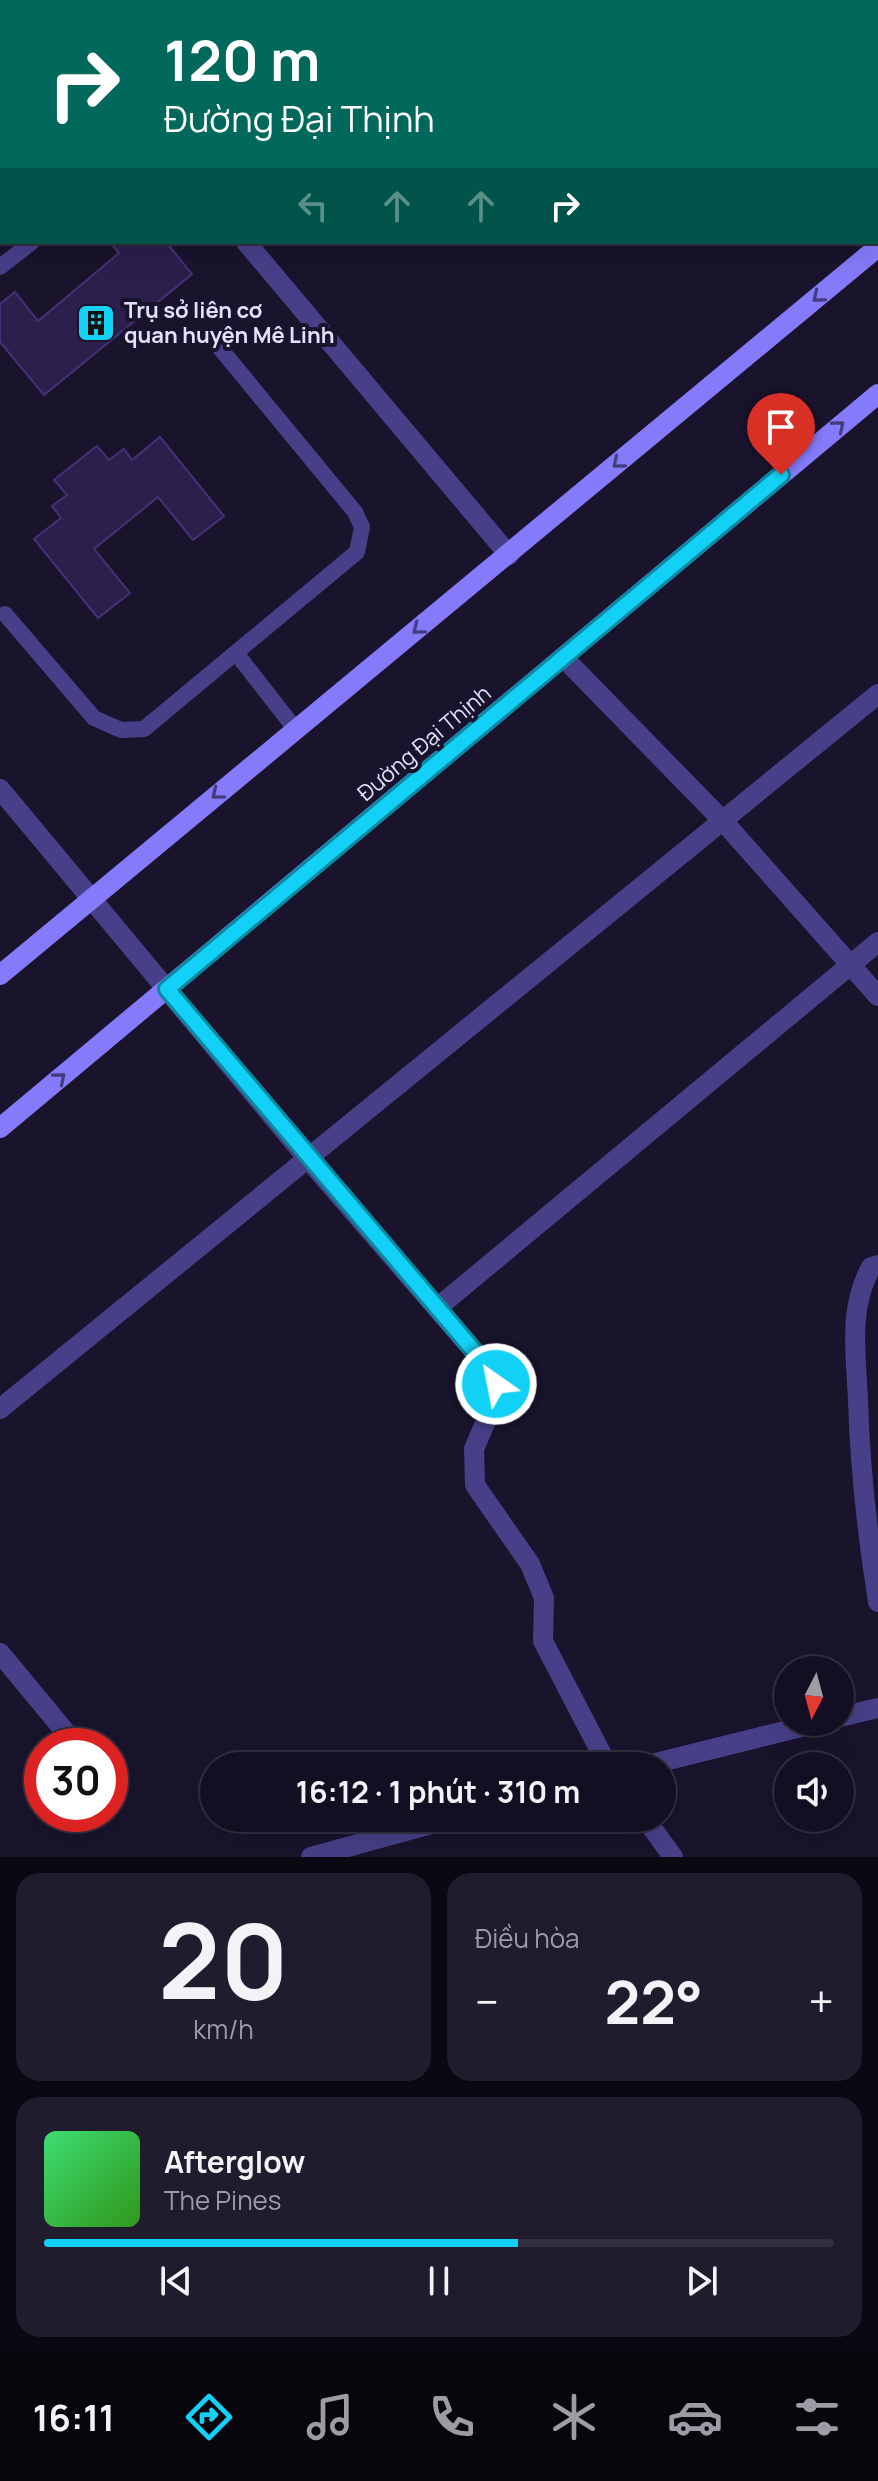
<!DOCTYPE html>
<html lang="vi">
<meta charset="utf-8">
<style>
:root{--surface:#130e21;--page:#201c2e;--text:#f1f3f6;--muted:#9d9ca5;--line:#322e3f;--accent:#13d1f6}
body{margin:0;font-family:Manrope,sans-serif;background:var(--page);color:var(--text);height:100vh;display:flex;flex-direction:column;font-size:30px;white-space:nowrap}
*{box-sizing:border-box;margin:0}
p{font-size:26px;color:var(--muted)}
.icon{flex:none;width:44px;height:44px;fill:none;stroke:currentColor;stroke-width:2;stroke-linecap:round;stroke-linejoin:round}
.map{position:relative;height:1857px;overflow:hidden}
.panel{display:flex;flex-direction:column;gap:16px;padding:16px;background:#0a0812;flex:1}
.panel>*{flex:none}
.banner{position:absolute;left:0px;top:0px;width:878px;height:244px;box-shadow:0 8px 32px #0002,0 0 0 2px var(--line);background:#00695c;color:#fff;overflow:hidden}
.needle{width:52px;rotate:186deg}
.controls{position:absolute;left:774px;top:1656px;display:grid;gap:16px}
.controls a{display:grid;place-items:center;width:80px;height:80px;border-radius:50%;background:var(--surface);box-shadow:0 8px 32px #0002,0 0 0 2px var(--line);font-size:40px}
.speed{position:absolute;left:24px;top:1728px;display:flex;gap:16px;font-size:40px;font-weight:700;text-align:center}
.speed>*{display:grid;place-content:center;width:104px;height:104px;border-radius:50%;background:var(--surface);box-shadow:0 8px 32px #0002,0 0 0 2px var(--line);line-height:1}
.speed .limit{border:12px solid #d22;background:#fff;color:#111}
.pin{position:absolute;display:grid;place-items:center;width:68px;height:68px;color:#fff;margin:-82px -34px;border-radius:50% 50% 50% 0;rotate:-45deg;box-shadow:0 0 8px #0007}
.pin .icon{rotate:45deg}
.me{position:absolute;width:88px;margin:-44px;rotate:327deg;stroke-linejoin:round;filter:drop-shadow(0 0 6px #0008)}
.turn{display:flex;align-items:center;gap:28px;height:168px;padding:0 32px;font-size:36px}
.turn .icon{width:104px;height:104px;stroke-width:2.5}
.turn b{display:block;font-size:56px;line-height:68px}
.lanes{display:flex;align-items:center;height:76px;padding:0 32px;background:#0003;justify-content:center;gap:40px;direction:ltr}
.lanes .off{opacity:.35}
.big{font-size:60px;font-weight:700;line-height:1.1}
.panel .widget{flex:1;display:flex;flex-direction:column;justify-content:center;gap:12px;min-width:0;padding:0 28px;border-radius:24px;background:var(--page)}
.panel .dial{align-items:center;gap:0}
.dial b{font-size:104px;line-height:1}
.song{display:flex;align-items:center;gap:24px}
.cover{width:96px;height:96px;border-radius:12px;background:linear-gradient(135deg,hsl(140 70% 55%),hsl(110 70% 35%))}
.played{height:8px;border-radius:4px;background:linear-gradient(90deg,var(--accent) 60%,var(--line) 60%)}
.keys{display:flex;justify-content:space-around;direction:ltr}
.heat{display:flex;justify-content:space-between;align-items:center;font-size:44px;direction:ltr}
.panel .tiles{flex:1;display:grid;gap:16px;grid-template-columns:1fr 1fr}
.widget:last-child{grid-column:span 2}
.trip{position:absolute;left:200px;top:1752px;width:476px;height:80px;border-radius:40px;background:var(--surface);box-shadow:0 8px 32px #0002,0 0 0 2px var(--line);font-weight:700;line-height:80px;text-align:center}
.tabs{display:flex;height:128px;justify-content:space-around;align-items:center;background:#08060d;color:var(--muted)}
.tabs .icon{width:56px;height:56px}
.tabs .selected{color:var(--accent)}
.tabs b{font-size:36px;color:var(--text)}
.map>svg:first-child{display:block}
.building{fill:#2b1f4c;stroke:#443277;stroke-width:2}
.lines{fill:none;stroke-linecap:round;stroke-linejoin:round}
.lane{stroke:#474089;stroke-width:16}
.street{stroke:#474089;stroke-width:20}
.secondary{stroke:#857afa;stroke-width:20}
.oneway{stroke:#443c7e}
.route-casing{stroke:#0c88a0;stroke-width:20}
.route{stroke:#13d1f6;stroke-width:14}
.labels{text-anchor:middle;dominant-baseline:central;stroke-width:8;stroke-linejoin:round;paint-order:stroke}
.poi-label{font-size:22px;font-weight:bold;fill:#e4dffe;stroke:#19132c;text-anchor:start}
.street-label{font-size:22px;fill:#e4dffe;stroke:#19132c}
</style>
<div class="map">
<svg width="878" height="1857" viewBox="0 0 878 1857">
<rect width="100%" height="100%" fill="#19132c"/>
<!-- building -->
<g class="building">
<path d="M110 242H166L192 274 44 395 0 342V304L15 292 38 321 119 253Z"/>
<path d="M160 437 224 516 193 540 158 497 94 549 130 593 98 618 34 539 61 518 52 506 67 495 54 480 97 446 109 460 124 449 132 460Z"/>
</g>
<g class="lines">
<!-- lane -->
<g class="lane">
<path d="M55 0 57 2"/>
<path d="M12 2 15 0"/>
<path d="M0 12 2 10"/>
<path d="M0 267 32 242"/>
<path d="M5 614 94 718 121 730 144 729 357 552 362 527 355 512 219 347"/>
<path d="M236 653 296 730"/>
</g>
<!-- street -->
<g class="street">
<path d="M810 0 811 2"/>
<path d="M174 2 176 0"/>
<path d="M876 83 878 85"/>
<path d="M0 147 2 146"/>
<path d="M246 242 509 555"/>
<path d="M563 657 723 821 878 996"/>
<path d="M0 789 308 1159 492 1372 496 1384 494 1402 474 1449 475 1485 530 1564 544 1598 543 1641 608 1766"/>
<path d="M878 1265 871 1267C848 1309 856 1354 858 1400 860 1470 867 1532 878 1602"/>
<path d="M437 1308 878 942"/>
<path d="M0 1409 878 694"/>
<path d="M0 1653 77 1746"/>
<path d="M840 1717 878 1708"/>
<path d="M644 1766 821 1722"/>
<path d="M645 1818 673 1857"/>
<path d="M311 1857 453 1818"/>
</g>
<!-- secondary -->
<g class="secondary">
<path d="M0 975 878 247"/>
<path d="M0 1128 878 394"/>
</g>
</g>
<!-- one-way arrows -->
<defs><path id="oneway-chevron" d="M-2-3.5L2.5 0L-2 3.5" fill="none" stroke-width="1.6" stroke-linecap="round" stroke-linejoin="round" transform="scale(2)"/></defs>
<g class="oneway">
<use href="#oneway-chevron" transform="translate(818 297) rotate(140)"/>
<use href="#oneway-chevron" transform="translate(839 426) rotate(-40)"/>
<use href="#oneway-chevron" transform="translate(618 463) rotate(140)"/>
<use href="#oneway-chevron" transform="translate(418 629) rotate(141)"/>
<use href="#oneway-chevron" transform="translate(217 794) rotate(141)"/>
<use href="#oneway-chevron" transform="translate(60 1078) rotate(-40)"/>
</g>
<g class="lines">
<!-- route casing -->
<g class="route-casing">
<path id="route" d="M496 1384 492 1372 167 989 781 475"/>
</g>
<!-- route -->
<use href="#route" class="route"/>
</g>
<!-- icons -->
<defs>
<g id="building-square" transform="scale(2)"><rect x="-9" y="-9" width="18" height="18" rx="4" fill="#13d1f6" stroke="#19132c"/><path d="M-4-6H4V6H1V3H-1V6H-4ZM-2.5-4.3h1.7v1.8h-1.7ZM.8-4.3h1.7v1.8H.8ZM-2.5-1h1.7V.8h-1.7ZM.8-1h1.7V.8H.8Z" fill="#111"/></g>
</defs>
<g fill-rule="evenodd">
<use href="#building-square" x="96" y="323"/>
</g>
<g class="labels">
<!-- poi labels -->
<g class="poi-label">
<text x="124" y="310">Trụ sở liên cơ<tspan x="124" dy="25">quan huyện Mê Linh</tspan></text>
</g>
<!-- street labels -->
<g class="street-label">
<text transform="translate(424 743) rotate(-40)">Đường Đại Thịnh</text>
</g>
</g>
</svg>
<div class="controls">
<a><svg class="needle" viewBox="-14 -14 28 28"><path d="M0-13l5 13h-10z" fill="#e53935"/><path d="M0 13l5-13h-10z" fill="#9d9ca5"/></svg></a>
<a><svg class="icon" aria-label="sound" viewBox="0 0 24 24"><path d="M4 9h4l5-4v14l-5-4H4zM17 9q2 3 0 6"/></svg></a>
</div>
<div class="speed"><div class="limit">30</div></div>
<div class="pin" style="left:781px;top:475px;background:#d93025"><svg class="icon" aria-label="arrive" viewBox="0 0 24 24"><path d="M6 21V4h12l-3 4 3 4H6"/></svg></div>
<svg class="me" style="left:496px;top:1384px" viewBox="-20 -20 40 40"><circle r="17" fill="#13d1f6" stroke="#fff" stroke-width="3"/><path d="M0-11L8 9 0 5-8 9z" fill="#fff"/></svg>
<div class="trip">16:12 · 1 phút · 310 m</div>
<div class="banner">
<div class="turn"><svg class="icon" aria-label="right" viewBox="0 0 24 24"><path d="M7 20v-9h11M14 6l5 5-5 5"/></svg><div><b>120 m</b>Đường Đại Thịnh</div></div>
<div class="lanes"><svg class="icon off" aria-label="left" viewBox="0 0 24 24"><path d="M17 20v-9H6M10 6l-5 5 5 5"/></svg><svg class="icon off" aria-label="ahead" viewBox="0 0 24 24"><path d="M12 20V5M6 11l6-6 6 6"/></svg><svg class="icon off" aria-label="ahead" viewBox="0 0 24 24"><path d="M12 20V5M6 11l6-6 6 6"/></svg><svg class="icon" aria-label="right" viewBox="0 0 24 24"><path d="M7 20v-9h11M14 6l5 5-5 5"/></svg></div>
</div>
</div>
<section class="panel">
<div class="tiles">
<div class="widget dial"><b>20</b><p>km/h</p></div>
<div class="widget"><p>Điều hòa</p>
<div class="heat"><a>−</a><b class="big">22°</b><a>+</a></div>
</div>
<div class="widget">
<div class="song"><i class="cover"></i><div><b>Afterglow</b><p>The Pines</p></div></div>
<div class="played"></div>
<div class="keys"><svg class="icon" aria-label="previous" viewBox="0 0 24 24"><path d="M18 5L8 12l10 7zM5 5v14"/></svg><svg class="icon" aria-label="pause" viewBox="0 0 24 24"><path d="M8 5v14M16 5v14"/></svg><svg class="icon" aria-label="next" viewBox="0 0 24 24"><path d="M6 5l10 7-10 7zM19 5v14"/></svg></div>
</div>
</div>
</section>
<nav class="tabs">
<b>16:11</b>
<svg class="icon selected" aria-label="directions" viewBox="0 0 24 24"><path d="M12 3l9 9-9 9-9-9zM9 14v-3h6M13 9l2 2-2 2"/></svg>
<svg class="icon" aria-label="music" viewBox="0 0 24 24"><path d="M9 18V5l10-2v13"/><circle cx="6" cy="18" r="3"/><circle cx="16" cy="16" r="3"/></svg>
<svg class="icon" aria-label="phone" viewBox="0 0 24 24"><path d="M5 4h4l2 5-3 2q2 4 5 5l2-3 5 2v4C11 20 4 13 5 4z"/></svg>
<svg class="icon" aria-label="climate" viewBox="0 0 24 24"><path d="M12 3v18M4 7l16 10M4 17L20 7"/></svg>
<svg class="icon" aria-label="car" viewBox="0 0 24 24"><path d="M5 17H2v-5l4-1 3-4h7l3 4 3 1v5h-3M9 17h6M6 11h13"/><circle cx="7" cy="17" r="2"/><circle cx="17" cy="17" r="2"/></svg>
<svg class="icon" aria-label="filters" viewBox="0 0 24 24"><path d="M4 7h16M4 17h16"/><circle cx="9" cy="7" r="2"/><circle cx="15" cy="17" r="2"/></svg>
</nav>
